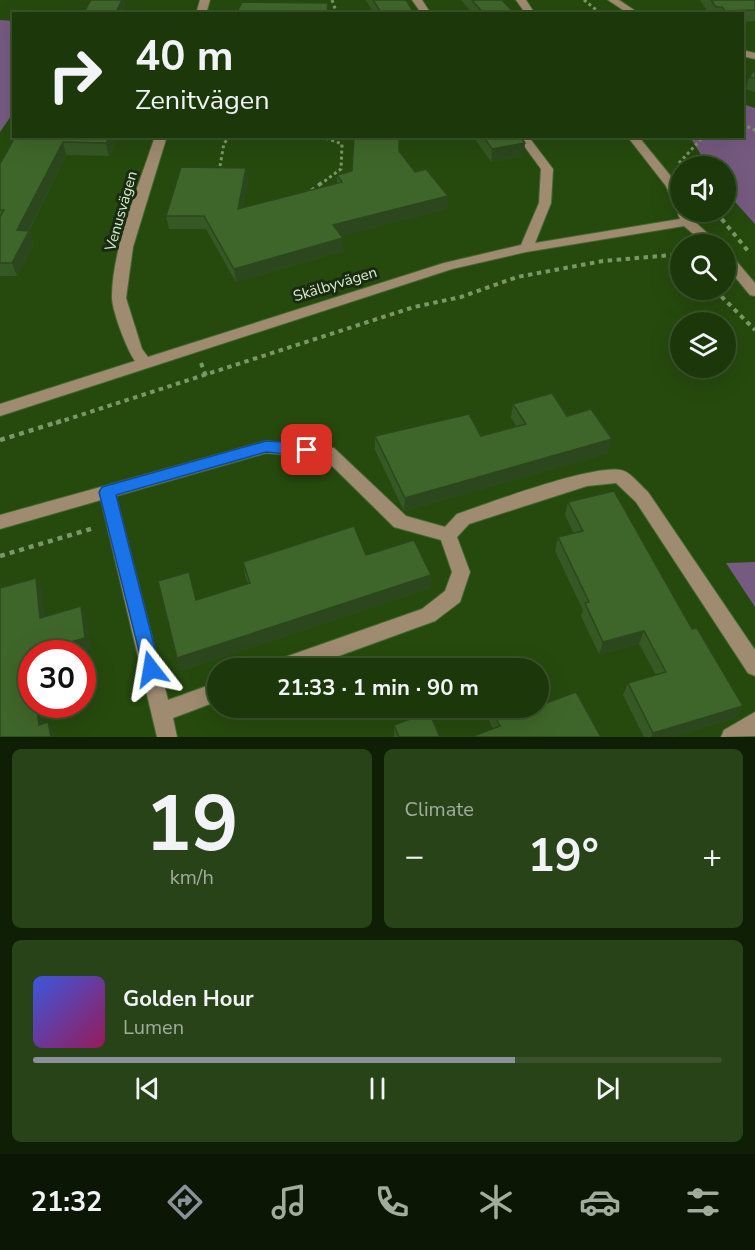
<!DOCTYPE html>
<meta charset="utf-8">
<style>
:root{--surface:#1c380a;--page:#294318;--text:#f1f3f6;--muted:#a0ac9c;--line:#3a522b;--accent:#8c9099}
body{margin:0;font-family:"Nunito Sans",sans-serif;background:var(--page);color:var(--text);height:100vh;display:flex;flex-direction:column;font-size:22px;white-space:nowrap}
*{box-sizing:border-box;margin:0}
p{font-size:20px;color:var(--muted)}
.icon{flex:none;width:33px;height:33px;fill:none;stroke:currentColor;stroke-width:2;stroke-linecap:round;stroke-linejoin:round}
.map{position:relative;height:737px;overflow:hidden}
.drawer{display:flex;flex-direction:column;gap:12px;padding:12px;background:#0f1f06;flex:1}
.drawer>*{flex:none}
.guide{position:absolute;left:12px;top:12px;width:732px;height:126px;border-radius:0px;box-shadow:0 6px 24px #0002,0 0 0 2px var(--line);background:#1c380a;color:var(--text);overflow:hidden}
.buttons{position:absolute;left:670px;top:156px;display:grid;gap:12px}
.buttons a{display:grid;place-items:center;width:66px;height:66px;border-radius:50%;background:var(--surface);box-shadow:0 6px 24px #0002,0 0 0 2px var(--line);font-size:30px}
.speed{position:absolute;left:18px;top:640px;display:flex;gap:12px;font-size:30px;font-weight:700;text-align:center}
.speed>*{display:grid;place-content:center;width:78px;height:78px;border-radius:50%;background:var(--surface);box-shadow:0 6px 24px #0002,0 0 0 2px var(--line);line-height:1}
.speed .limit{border:9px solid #d22;background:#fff;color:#111}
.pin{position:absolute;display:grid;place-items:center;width:51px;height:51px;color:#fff;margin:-26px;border-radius:12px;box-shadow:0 3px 9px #0006}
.me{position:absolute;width:66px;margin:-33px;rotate:346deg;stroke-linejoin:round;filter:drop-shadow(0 0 4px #0008)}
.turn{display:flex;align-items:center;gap:21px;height:126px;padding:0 24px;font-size:27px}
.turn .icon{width:78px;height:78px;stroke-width:2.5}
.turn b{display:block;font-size:42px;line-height:51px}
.big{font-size:45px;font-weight:700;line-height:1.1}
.drawer .card{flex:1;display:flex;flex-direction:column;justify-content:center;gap:9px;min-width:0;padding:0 21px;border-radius:9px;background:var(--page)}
.drawer .dial{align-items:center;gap:0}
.dial b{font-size:78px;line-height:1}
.song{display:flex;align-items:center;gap:18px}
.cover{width:72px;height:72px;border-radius:9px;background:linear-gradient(135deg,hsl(230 70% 55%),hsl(330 70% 35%))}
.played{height:6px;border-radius:3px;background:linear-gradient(90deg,var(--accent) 70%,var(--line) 70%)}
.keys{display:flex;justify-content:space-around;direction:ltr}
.heat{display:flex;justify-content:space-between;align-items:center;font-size:33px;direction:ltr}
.drawer .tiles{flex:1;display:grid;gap:12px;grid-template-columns:1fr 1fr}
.card:last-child{grid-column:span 2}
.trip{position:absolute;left:207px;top:658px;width:342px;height:60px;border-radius:30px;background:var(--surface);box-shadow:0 6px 24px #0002,0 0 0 2px var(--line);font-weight:700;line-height:60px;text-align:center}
.dock{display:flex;height:96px;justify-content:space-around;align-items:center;background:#0b1604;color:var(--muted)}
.dock .icon{width:42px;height:42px}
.dock .on{color:var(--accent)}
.dock b{font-size:27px;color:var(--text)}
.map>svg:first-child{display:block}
.green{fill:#755b80}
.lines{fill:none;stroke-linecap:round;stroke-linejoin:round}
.minor-casing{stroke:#466831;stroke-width:2}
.path-far2{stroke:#799768;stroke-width:3;stroke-dasharray:3 3;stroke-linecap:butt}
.path-far1{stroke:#799768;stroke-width:4;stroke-dasharray:4.5 4.5;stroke-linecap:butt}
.path{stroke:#799768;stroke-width:4.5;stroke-dasharray:5 5;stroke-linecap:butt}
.minor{fill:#9e8b70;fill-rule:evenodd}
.wall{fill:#365824}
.shaded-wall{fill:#2c471d}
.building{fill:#3f662a;stroke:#2c471d;stroke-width:1.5}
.route{fill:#1a73e8;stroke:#114b97;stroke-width:1.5}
.labels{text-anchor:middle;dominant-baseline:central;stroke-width:6;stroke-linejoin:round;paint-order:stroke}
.street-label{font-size:15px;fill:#d8eece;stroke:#1b2b13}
</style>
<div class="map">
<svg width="755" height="737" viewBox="0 0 755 737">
<rect width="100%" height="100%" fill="#264a0e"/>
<!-- green -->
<g class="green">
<path d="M0 20 14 21 13 113 0 132Z"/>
<path d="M743 104 755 108V224L726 192V166H708L690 137 742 136Z"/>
<path d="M755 562V607L726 563Z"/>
</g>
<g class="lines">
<!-- minor casing -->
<g class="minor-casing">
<g id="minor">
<path d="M200 0H210L206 14H196Z"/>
<path d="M412 0H422L431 14H422Z"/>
<path d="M516 0H526L535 14H526Z"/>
<path d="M608 0H619L640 14H629Z"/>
<path d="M742 50 755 53V59L742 56Z"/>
<path d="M155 136H167L133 247 126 298 142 349 148 357 444 263 521 245 539 203 541 169 517 136H528L553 169 551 203 535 243 680 219 678 214 681 211 689 212 693 220 719 244H705L684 226 526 252 452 269 0 416V404L135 361C127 350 112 311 112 297 112 248 140 183 155 136Z"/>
<path d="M627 136H638L678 185 681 192V211L677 210 666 186Z"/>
<path d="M726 254 731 255 755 283V296L750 295 726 266Z"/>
<path d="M266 441 334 448 406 516 445 527 457 514C486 504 600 461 624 471 632 474 641 486 648 492L755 650V676L748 673 636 502 616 483 587 486 469 524 457 537 470 572 460 602 435 621 303 669H268L271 662 422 609 445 591 452 572 441 540 394 527 324 458 266 453 116 496 168 700 218 682V701L173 718 177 737H157L101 500 0 529V515Z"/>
<path d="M755 712V736L721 737 724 730Z"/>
</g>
</g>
<!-- path-far2 -->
<g class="path-far2">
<path d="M332 0 337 14"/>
<path d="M584 0 600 13"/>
<path d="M742 124 755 130"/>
<path d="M320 136 342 144 341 169 322 183"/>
<path d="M679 163 704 136"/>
<path d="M219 172 224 143 232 136"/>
</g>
<!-- path-far1 -->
<g class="path-far1">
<path d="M311 191 324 181"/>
<path d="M716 212 748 251"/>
<path d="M715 290 755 330"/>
<path d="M201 363 206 376"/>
<path d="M56 423 414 307 461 297 517 277 603 261 672 255 681 261"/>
</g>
<!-- path -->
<g class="path">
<path d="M0 440 61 421"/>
<path d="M0 556 94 528"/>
</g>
<!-- minor -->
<use href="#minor" class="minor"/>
</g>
<!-- wall -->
<g class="wall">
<path d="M366 0H406L415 14H374Z"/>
<path d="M461 0H502L515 14H473Z"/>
<path d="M700 0H755V21L742 22V14H709Z"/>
<path d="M755 69V92L746 89 749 77Z"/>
<path d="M14 136H119L109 156 66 155 29 231 34 244 17 276H0V164L13 142 12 139Z"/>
<path d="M473 136H520L524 156 491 162Z"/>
<path d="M399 151 415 172 448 196 447 209 341 236 343 238V251L236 282 206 229H169L166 216 246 168 248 181 242 208 337 183V175L352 171Z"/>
<path d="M513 404 567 416 608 453 404 511 375 450V436H481L516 426 511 417Z"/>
<path d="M568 502 692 629 743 706 735 718 672 737H644L623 695 628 683 656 675 639 644 599 654 581 616 583 610 555 551 558 537 574 534 565 515Z"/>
<path d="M366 555 431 575 430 588 180 671 177 658 196 600 248 584 245 575 243 562Z"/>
<path d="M483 708H530L601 737 493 729Z"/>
<path d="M394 725 440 737H394Z"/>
</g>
<!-- shaded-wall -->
<g class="shaded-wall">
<path d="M122 0H125L126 9 124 14H115Z"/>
<path d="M110 136H119L109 156 106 143Z"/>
<path d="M63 142 66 155 22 244 17 230Z"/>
<path d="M525 143 524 156 491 162 492 149Z"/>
<path d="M246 168 248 181 240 222 238 209Z"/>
<path d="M448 196 447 209 334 238 333 225Z"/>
<path d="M29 231 34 244 17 276 12 263Z"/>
<path d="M343 238V251L236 282 234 269Z"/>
<path d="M612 439 608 453 404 511 405 498Z"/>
<path d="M431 575 430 588 180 671 177 658Z"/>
<path d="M36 578 42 590 46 630 40 618Z"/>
<path d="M81 606 86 618 91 649 75 654H32V677L28 654Z"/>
<path d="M644 631 639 644 599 654 603 642Z"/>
<path d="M36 705H41L46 736 39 725Z"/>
<path d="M743 706 735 718 672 737H651L653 733Z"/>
<path d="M48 722 54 733 55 737H51Z"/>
</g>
<!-- building -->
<g class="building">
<path d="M91 0H122L115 14H83Z"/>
<path d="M373 0H406L415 14H382Z"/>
<path d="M472 0H502L515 14H484Z"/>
<path d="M711 0H755V10L725 11 722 7H716Z"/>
<path d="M242 2 328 3 327 14H236Z"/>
<path d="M755 69V78L749 77Z"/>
<path d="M14 136H110L106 143 63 142 17 230 29 231 12 263H0V217L4 210H0V164L14 139H12Z"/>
<path d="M354 136H399V151L415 172 426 169 448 196 333 225 343 238 234 269 204 216H166L181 167 246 168 238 209 342 182 337 175 352 171Z"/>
<path d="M483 136H520L525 143 492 149Z"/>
<path d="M552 393 567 416 591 409 612 439 405 498 375 436 469 414 481 436 526 424 513 404Z"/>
<path d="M614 491 692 629 697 628 743 706 653 733 628 683 666 672 644 631 603 642 585 603 589 602 558 537 583 531 568 502Z"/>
<path d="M354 526 366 555 414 540 431 575 177 658 158 581 189 572 196 600 250 583 243 562Z"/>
<path d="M36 578 40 618 81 606 85 638 28 654 32 677V705H36L39 725 48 722 51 737H0V588Z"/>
<path d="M576 692 601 737H471L500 726 491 708H530V709L538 708V706Z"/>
<path d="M429 712 440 737H399L394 725Z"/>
</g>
<!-- route -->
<path class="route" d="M266 441 307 444 313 446 315 450 313 454 307 456 266 452 116 495 160 669 157 675 151 678 145 675 99 492 102 487Z"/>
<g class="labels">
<!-- street labels -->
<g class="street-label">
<text transform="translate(121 211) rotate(-74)">Venusvägen</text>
<text transform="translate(335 284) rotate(-17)">Skälbyvägen</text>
</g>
</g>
</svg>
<div class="buttons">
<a><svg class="icon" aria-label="sound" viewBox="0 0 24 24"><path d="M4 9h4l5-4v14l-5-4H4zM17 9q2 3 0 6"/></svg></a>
<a><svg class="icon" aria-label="search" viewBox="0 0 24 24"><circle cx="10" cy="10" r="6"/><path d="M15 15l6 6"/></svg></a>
<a><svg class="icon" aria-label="layers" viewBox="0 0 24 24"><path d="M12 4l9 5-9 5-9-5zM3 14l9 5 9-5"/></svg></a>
</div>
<div class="speed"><div class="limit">30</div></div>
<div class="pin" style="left:307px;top:450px;background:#d93025"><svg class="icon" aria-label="arrive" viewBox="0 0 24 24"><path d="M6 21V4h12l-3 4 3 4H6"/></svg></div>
<svg class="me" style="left:151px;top:669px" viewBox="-20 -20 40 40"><path d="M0-17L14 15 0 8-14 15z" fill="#1a73e8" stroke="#fff" stroke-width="4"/></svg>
<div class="trip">21:33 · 1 min · 90 m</div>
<div class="guide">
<div class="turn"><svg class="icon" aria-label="right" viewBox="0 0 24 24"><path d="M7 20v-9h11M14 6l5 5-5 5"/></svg><div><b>40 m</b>Zenitvägen</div></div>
</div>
</div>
<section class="drawer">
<div class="tiles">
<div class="card dial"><b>19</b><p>km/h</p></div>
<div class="card"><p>Climate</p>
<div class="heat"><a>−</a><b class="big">19°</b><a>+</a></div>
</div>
<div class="card">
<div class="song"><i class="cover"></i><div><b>Golden Hour</b><p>Lumen</p></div></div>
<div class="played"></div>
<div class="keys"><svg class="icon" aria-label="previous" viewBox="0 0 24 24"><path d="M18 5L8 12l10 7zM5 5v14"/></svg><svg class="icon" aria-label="pause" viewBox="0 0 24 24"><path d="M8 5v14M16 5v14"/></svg><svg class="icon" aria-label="next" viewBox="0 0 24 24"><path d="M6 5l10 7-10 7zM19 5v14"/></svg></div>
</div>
</div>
</section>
<nav class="dock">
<b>21:32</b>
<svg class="icon on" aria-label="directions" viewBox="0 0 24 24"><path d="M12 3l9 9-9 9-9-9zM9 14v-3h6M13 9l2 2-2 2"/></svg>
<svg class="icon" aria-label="music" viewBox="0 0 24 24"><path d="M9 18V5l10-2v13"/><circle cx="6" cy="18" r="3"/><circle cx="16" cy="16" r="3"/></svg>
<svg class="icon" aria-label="phone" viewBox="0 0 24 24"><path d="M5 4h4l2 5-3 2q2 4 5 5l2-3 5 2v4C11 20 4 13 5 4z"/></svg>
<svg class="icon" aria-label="climate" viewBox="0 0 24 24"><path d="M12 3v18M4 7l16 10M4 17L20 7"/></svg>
<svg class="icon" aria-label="car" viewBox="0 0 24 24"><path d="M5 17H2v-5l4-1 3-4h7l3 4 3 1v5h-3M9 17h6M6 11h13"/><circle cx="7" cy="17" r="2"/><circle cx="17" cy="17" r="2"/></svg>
<svg class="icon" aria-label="filters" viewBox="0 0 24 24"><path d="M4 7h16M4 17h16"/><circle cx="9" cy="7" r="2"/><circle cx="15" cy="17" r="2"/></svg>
</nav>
